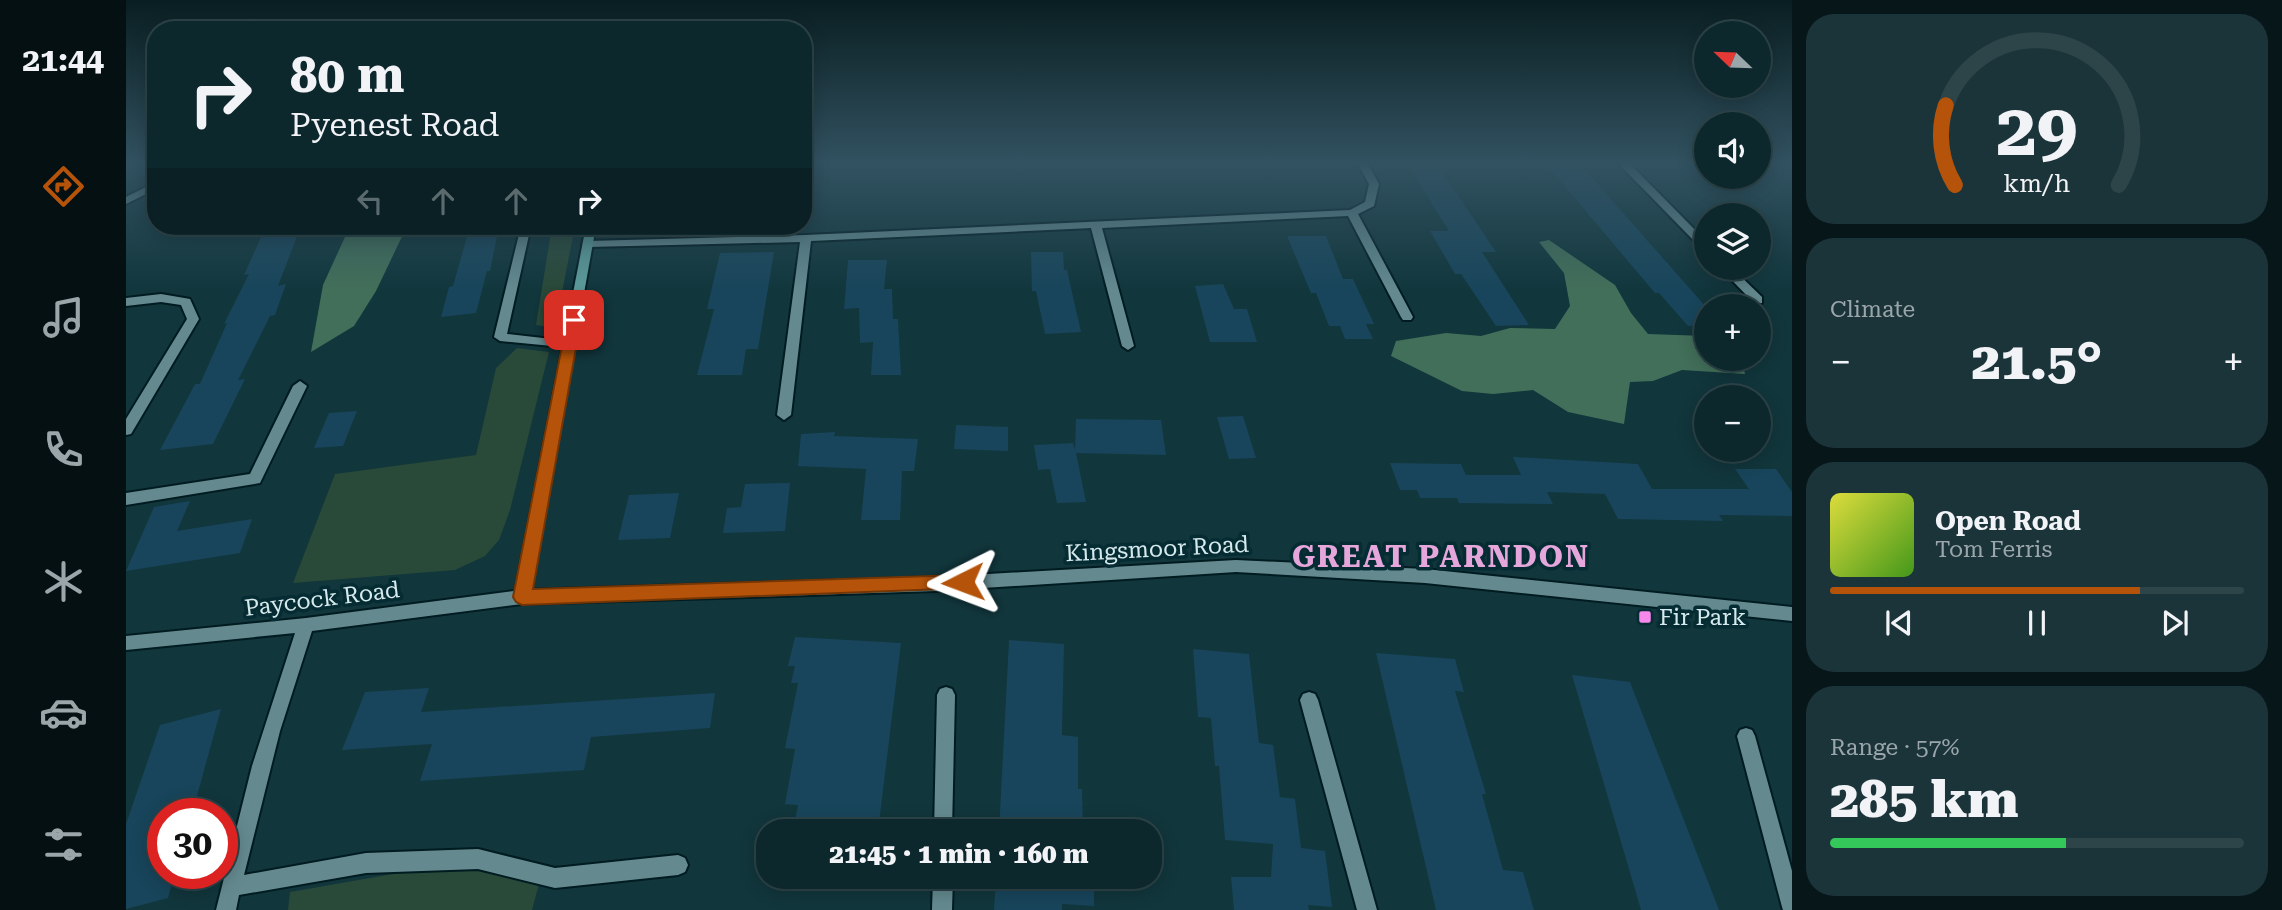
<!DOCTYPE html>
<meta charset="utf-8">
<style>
:root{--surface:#0d282d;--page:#1b3439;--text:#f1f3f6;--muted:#9aa6aa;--line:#2d4449;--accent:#b45309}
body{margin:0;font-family:"Roboto Serif",serif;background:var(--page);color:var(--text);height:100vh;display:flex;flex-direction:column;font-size:26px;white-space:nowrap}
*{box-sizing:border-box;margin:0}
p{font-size:23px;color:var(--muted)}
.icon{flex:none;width:38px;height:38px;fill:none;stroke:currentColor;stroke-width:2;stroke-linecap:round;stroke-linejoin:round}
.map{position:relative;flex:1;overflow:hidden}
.sheet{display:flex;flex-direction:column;gap:14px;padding:14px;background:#071619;width:490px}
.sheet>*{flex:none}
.hud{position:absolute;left:21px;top:21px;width:665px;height:214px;border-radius:28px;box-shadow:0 4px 18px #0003,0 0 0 2px var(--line);background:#0d282d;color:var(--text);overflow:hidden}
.needle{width:46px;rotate:293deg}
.tools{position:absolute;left:1568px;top:21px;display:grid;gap:14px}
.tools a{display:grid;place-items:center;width:77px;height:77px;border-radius:50%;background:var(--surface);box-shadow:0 4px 18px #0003,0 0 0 2px var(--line);font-size:35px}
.speed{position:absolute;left:21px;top:798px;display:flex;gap:14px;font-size:35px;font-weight:700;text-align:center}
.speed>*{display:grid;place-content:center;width:91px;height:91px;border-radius:50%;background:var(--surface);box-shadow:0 4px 18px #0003,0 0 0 2px var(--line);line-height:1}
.speed .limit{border:10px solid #d22;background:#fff;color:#111}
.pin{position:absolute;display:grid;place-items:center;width:60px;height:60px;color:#fff;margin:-30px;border-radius:14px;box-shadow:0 4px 10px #0006}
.me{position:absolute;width:77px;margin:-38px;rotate:267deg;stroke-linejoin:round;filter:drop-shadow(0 0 5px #0008)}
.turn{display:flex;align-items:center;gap:24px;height:147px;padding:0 28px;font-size:32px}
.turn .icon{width:91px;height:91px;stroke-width:2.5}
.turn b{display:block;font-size:49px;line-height:60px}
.lanes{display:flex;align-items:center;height:66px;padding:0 28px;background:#0003;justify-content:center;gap:35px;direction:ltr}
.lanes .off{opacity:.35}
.big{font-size:52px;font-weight:800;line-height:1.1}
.sheet .widget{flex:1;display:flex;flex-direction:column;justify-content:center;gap:10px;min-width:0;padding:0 24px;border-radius:28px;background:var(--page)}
.sheet .dial{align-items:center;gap:0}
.dial svg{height:182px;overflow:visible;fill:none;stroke:var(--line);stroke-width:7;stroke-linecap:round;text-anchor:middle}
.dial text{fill:var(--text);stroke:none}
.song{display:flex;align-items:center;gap:21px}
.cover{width:84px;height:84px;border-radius:10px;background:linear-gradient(135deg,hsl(60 70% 55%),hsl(100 70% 35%))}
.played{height:7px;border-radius:4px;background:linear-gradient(90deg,var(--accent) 75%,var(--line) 75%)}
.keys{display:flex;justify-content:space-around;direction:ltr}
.heat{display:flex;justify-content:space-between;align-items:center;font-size:38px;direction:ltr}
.charge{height:10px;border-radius:5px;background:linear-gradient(90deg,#34c759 57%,var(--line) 0)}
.trip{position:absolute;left:630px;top:819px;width:406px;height:70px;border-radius:28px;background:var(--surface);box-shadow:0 4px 18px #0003,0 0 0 2px var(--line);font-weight:800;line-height:70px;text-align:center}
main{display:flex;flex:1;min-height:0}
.tabs{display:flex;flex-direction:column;width:126px;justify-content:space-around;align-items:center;background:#051012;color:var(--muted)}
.tabs .icon{width:49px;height:49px}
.tabs .current{color:var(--accent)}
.tabs b{font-size:32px;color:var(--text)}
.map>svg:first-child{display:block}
.green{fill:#294939}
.forest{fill:#426f59}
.building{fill:#18455b}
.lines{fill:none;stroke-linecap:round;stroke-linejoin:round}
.street-casing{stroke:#011c21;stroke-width:4}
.secondary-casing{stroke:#011c21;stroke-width:4}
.street{fill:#648a90;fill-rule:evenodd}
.secondary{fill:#5d9c9c;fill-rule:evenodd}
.route{fill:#b45309;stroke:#753606;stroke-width:2}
.poi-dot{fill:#f788eb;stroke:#052c32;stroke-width:2.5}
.labels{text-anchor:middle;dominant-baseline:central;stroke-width:7;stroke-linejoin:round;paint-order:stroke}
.street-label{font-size:23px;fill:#d6e9ed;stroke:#052c32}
.poi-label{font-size:23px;fill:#d6e9ed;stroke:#052c32;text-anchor:start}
.district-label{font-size:30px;font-weight:bold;letter-spacing:2px;fill:#e4a6db;stroke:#052c32}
</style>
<main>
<nav class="tabs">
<b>21:44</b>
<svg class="icon current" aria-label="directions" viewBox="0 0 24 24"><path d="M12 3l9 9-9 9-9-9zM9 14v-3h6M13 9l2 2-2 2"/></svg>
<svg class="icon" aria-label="music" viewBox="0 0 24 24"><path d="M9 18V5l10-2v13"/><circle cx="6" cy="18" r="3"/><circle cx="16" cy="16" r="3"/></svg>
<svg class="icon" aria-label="phone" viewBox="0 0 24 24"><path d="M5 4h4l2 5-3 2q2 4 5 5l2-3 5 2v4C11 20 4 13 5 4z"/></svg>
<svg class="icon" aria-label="climate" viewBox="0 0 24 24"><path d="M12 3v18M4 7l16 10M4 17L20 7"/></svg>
<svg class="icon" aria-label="car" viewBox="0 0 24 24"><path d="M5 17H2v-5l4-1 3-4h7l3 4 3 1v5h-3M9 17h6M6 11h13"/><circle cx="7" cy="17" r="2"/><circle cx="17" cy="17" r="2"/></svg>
<svg class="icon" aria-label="filters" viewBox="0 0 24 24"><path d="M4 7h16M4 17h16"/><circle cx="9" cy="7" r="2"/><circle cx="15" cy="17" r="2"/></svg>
</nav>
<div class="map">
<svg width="1666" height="910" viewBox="0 0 1666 910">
<rect width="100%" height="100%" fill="#11363c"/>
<!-- green -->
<g class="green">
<path d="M426 226H449L430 323 423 327 410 325Z"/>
<path d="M391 348 423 352 384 510 373 540 359 556 329 570 167 583 209 474 350 455 370 368Z"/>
<path d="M352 859 413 884 406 910H162L164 892Z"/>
</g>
<!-- forest -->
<g class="forest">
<path d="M224 226H281L250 291 228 326 185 352 197 285Z"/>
<path d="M1423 240 1489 285 1505 313 1522 334 1580 336V359H1615L1619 374 1556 370 1527 381 1504 382 1498 424 1442 412 1407 390 1367 394 1336 391 1265 356 1270 341 1320 333 1355 336 1384 328 1429 329 1444 306 1438 273 1413 242Z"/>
</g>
<!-- building -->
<g class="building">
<path d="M1281 164H1311L1370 252H1356L1403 325 1370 326 1335 274H1329L1304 231H1323Z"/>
<path d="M1420 164H1454L1580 307V325L1562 326 1533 293H1529Z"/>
<path d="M140 226H175L152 286 160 284 149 315 144 316 112 380 119 379 87 444 34 450 69 384H74L101 323 98 324 123 274 118 275Z"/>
<path d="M344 226H373L364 271H361L350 313 315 317 323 287 327 286Z"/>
<path d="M1161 236H1200L1217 279H1227L1248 324H1240L1247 339H1219L1214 326H1203L1190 293H1185Z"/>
<path d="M648 252 632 349H620L616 375H571L588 309H581L594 253Z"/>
<path d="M905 252H937L938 270H941L955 332 919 334 910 291H906Z"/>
<path d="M722 260H761L758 289H766L767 319H772L775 375H745L747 342 734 343 733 308 718 309Z"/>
<path d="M1097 284 1108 309H1121L1131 342H1084L1069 286Z"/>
<path d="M231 411 217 446 188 448 203 413Z"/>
<path d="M1117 416 1130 458 1103 459 1091 417Z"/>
<path d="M950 419 1035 420 1040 455 950 453 960 502 931 503 924 469 912 470 908 445 947 443 949 450Z"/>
<path d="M830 425 882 427V451L828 449Z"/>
<path d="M709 432 708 436 792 439 788 471H776L774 520H735L740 469 672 466 675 434Z"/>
<path d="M1387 457 1512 464 1526 489H1623L1609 469H1650L1666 492V516L1593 515 1597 521 1492 519 1479 494 1421 492 1427 504 1333 503 1331 498H1294L1291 490H1274L1264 463 1335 464 1340 475H1395Z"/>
<path d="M664 483 659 531 597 533 601 508 615 507 619 484Z"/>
<path d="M553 493 544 538 492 540 503 495Z"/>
<path d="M64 501 51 531 126 519 114 553 0 571 28 507Z"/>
<path d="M669 637 775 643 752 831H667L672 805 659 804 669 749 659 748 672 683H665L669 666H662Z"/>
<path d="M883 640 938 644 936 735 952 737V789H956L957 827 922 824V831H873Z"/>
<path d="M1067 649 1123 654 1133 743 1147 745 1154 797 1169 799 1175 848 1199 851 1206 907 1182 905 1183 910H1108L1105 877H1145L1147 844 1099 840 1093 766H1089L1085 718 1072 717Z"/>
<path d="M1250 653 1329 659 1338 692 1329 691 1360 794H1356L1377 870 1397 872 1408 910H1310Z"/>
<path d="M1446 675 1504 682 1593 910H1515Z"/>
<path d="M303 688 295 712 589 693 584 728 465 737 458 770 294 781 306 744 216 750 239 692Z"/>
<path d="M95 709 66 814H37V873H49L42 898 0 909V824L34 725Z"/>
<path d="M870 877H968V906L936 904V910H868Z"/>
</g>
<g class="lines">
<!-- street casing -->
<g class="street-casing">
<g id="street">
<path d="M1232 164H1242L1253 184 1248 206 1232 214 1287 317 1285 320H1277L1275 317 1222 216 976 228 1008 346 1002 350 996 346 965 228 685 241 665 415 658 420 651 415 674 242 462 247 456 244 462 241 680 235 1224 210 1239 202 1243 184Z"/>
<path d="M1493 164H1504L1580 241V250L1576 249Z"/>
<path d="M30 182V189L0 204V197Z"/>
<path d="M395 226H405L381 334 443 341 449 345 447 348 374 341 368 337Z"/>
<path d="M1594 268H1606L1636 297V303H1628Z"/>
<path d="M35 294 64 299 73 319 5 434 0 435V419L61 319 55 305 35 302 0 306V298Z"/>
<path d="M174 381 181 386 134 483 0 505V493L124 474 167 386Z"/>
<path d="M1110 560 1299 569 1666 607V621L1299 583 1110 572 810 591 396 604 186 631 154 731 118 875 240 853 352 849 429 868 552 855 559 858 562 865 559 872 552 875 429 888 352 869 240 873 113 895 110 910H90L126 766 169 633 0 650V636L180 618 396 590 810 577Z"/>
<path d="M820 687 826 689 829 695 826 831H808L811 695 814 689Z"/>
<path d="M1183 692 1189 694 1192 700 1251 910H1231L1174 700 1177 694Z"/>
<path d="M1620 728 1626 730 1629 736 1666 871V910H1657L1656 907 1611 736 1614 730Z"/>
<path d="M807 877H827L826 910H806Z"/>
</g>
</g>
<!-- secondary casing -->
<g class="secondary-casing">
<path id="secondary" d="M460 226H470L404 597 402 602 396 604 390 602 388 597Z"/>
</g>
<!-- street -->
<use href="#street" class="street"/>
<!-- secondary -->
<use href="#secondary" class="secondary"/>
</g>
<!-- sky -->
<linearGradient id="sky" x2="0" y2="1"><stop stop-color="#091e21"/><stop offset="0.56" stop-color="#325261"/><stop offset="1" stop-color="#325261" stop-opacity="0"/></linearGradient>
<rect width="1666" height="291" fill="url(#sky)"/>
<!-- route -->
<path class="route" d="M448 315 455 320 407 589 837 575 844 577 846 582 844 588 396 605 390 602 387 597 441 320Z"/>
<!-- markers -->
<rect class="poi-dot" x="1512" y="610" width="14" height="14" rx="3.5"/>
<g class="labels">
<!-- street labels -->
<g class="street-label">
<text transform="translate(1031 549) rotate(-3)">Kingsmoor Road</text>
<text transform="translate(196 599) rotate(-7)">Paycock Road</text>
</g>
<!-- poi labels -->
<g class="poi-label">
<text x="1533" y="617">Fir Park</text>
</g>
<!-- district labels -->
<g class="district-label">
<text x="1315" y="556">GREAT PARNDON</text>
</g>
</g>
</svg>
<div class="tools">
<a><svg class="needle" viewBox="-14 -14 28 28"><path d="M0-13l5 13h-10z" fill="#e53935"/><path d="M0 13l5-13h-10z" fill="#9aa6aa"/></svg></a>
<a><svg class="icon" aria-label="sound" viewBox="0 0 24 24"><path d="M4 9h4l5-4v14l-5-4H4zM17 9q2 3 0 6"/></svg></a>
<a><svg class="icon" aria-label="layers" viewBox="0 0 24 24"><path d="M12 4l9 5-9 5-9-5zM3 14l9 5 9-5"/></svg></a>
<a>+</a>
<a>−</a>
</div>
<div class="speed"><div class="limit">30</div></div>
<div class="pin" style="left:448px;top:320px;background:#d93025"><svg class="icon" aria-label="arrive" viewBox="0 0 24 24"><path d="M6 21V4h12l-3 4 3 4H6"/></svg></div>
<svg class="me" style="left:837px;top:582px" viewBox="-20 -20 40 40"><path d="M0-17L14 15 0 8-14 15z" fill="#b45309" stroke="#fff" stroke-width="4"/></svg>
<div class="trip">21:45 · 1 min · 160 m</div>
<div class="hud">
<div class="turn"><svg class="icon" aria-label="right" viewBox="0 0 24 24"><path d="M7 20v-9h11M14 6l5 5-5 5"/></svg><div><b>80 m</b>Pyenest Road</div></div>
<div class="lanes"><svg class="icon off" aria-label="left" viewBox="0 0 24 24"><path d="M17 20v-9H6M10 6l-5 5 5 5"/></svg><svg class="icon off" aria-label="ahead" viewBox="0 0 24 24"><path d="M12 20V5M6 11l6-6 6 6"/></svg><svg class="icon off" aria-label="ahead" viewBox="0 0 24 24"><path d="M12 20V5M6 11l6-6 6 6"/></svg><svg class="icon" aria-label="right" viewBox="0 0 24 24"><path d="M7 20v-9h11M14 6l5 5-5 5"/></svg></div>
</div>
</div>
<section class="sheet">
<div class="widget dial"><svg viewBox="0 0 100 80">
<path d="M14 69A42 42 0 1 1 86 69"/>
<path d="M14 69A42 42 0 0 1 10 34" stroke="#b45309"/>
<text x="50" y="56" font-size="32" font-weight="700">29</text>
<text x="50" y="72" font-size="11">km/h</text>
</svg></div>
<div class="widget"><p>Climate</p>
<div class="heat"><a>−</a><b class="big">21.5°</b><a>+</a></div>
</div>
<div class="widget">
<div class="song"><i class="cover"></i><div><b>Open Road</b><p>Tom Ferris</p></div></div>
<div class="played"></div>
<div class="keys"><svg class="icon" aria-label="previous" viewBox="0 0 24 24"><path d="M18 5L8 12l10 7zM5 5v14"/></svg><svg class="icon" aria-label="pause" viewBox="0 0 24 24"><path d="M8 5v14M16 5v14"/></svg><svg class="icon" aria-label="next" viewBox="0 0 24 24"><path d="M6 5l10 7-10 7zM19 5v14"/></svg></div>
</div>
<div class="widget"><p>Range · 57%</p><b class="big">285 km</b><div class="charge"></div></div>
</section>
</main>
